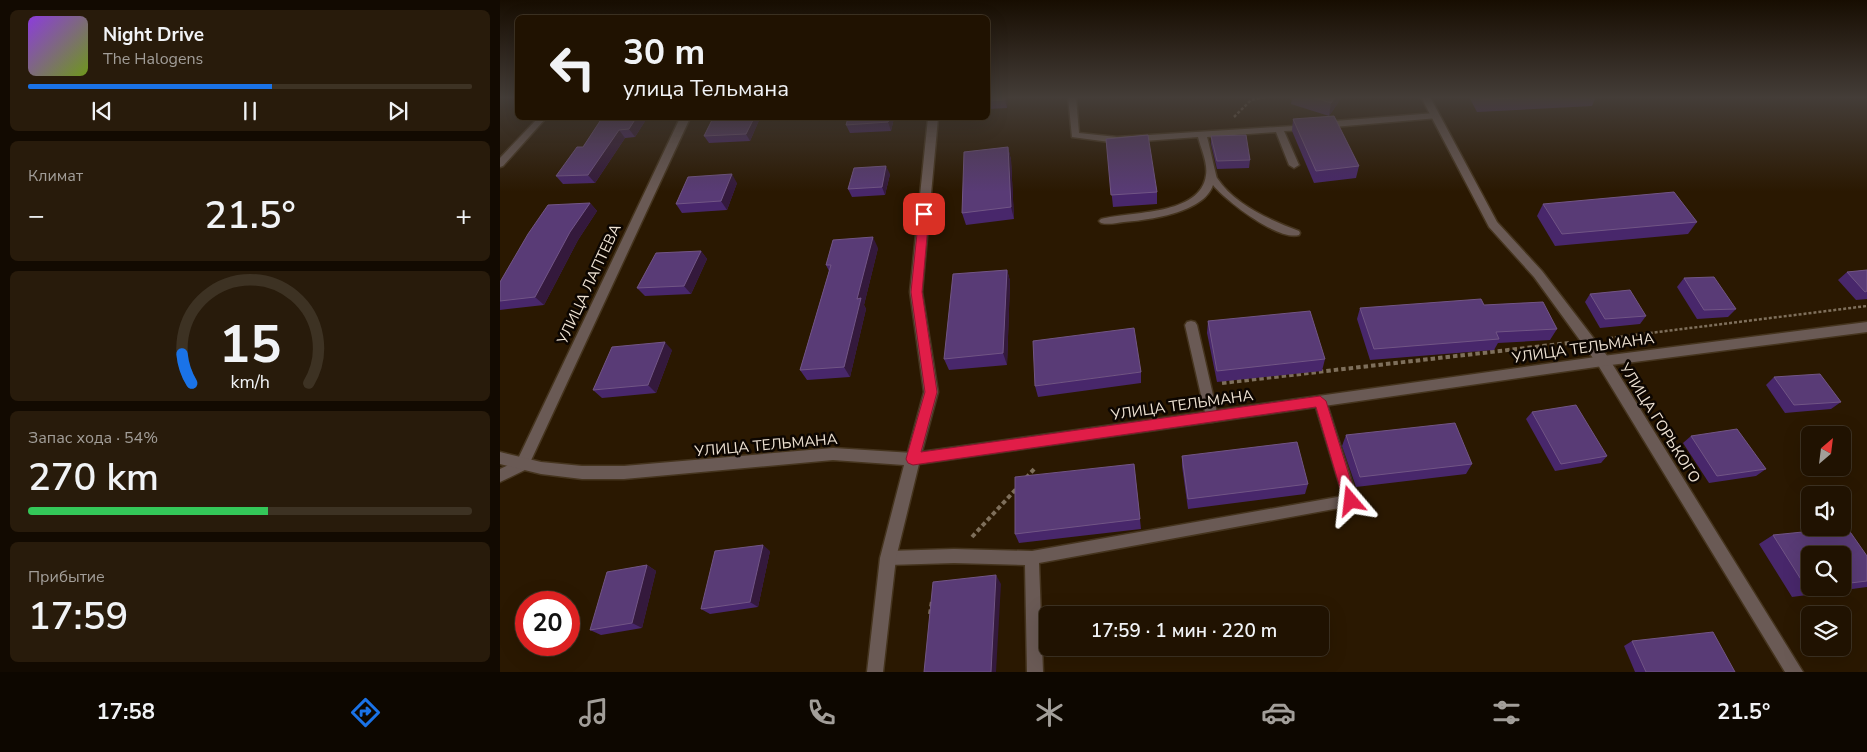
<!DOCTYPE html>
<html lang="ru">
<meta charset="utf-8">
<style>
:root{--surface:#201201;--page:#281b0b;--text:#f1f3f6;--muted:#a29e99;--line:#3d3223;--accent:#1a73e8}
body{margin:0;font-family:"Nunito Sans",sans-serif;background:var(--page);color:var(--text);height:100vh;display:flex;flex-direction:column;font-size:19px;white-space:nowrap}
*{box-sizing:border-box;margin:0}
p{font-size:16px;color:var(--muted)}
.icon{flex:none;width:28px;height:28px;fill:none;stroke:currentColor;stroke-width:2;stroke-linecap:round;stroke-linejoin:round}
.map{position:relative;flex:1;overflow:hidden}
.details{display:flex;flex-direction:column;gap:10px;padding:10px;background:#120a01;width:500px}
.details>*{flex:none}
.hud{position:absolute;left:15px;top:15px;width:475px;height:105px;border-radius:8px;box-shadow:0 5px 20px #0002,0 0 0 1px var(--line);background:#201201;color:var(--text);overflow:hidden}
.needle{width:32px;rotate:28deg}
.fabs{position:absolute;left:1301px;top:426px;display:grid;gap:10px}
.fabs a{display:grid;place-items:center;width:50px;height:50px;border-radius:8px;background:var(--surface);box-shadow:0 5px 20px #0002,0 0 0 1px var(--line);font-size:25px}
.speed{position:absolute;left:15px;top:591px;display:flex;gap:10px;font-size:25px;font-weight:700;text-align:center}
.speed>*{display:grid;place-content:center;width:65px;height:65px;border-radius:50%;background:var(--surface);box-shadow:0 5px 20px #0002,0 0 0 1px var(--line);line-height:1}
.speed .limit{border:8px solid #d22;background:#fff;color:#111}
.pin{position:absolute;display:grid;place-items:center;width:42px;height:42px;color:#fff;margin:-21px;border-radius:10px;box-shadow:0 2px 8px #0006}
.me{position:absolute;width:55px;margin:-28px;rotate:343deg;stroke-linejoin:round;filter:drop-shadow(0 0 4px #0008)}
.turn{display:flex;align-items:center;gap:18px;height:105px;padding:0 25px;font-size:22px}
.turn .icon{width:65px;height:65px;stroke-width:2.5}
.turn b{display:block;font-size:35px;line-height:42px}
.big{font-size:38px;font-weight:600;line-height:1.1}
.details .widget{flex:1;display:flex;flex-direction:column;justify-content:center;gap:8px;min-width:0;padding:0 18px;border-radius:8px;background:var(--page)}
.details .dial{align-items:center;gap:0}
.dial svg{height:130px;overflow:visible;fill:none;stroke:var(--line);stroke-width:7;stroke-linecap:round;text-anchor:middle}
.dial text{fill:var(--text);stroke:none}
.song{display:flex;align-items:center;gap:15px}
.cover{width:60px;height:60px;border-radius:8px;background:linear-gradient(135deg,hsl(270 70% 55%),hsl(80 70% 35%))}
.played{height:5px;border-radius:2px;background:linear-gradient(90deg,var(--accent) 55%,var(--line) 55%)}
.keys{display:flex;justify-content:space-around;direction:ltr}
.heat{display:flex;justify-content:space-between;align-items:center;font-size:28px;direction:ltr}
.charge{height:8px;border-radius:4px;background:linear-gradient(90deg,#34c759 54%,var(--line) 0)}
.trip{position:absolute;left:539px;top:606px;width:290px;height:50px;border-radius:8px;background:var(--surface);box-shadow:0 5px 20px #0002,0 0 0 1px var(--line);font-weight:600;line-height:50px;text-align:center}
.dock{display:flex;height:80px;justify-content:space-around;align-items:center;background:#0d0700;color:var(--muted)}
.dock .icon{width:35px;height:35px}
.dock .current{color:var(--accent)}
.dock b{font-size:22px;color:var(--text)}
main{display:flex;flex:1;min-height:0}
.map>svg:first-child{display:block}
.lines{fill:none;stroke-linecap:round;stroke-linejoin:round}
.service-casing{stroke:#45341e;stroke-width:3}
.minor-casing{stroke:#45341e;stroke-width:3}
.tertiary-casing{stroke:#45341e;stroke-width:3}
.path-far1{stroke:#7e6f5b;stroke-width:2.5;stroke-dasharray:3 2;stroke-linecap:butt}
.path{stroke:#7e6f5b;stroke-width:4;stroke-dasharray:4.5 3;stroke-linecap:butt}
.service{fill:#6a5a55;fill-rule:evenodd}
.minor{fill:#6a5a55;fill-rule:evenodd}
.tertiary{fill:#6a5a55;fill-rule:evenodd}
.wall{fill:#48276b;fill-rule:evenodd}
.shaded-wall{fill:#34193c}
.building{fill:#593b76;stroke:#715585}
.route{fill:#e11d48;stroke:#92132f}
.labels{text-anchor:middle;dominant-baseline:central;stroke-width:5;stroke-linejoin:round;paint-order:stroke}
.street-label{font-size:15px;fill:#eee2d3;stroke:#0d0601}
</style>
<main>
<section class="details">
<div class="widget">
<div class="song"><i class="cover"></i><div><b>Night Drive</b><p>The Halogens</p></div></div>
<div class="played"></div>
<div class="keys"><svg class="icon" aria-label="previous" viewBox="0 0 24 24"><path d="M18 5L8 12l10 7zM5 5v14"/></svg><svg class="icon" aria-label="pause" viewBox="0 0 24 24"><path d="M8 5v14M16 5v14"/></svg><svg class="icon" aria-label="next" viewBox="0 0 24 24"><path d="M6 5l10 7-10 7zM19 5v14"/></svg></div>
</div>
<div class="widget"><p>Климат</p>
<div class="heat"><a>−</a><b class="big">21.5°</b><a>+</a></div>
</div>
<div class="widget dial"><svg viewBox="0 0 100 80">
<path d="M14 69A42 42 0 1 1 86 69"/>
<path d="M14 69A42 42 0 0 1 8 51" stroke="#1a73e8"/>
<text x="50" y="56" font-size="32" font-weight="700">15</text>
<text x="50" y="72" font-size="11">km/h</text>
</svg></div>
<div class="widget"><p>Запас хода · 54%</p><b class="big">270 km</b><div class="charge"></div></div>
<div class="widget"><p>Прибытие</p><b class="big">17:59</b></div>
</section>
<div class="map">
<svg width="1367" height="672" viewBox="0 0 1367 672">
<rect width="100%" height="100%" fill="#2a1801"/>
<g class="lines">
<!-- service casing -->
<g class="service-casing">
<g id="service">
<path d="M568 97H576L579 133 617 137 809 125 810 127 806 130 784 131 799 165 794 168 789 165 776 132 707 137C709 143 716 176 717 178 735 205 770 220 799 231L800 233 799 235C778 241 726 201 713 185 704 213 648 220 624 222 616 223 608 225 601 223L599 221 601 219C630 211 701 216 706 175 708 163 701 149 698 137L617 143 572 137Z"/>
<path d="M935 113 938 114V118L822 128 818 125 822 122Z"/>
<path d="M38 118H46L3 166 0 167V158Z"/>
<path d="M691 321 695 322 697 325 718 417 716 421 712 422 708 421 706 417 685 325 687 322Z"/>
<path d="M820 396 824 397 826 401 858 501 856 505 539 563 543 672H527L525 565 454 563 388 565 383 563 381 558 383 553 388 551 454 549 532 551 843 496 814 401 816 397Z"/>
</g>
</g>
<!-- minor casing -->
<g class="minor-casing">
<g id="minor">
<path d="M921 97H930L997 222 1042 271 1108 357 1303 672H1285L1098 365 1034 277 989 227Z"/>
<path d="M180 118H190L27 469 0 482V469L17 461Z"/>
<path d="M428 118H438L422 292 438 392 420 459 418 463 413 465 408 463 406 459 424 392 410 292Z"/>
</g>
</g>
<!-- tertiary casing -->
<g class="tertiary-casing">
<path id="tertiary" d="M1367 322V332L1103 366 419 464 396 558 383 672H367L380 558 404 465 333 460 124 479H82L41 474 0 464V452L41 462 82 466H124L333 448 413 453 1103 356Z"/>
</g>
<!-- path-far1 -->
<g class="path-far1">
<path d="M734 117 751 100 765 97"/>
<path d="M1110 338 1367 306"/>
</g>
<!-- path -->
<g class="path">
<path d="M722 383 1069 343"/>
<path d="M526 478 535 468"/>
<path d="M472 537 517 488"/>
<path d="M430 614 432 601"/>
</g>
<!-- service -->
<use href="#service" class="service"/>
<!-- minor -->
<use href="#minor" class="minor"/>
<!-- tertiary -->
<use href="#tertiary" class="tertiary"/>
</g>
<!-- wall -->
<g class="wall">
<path d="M488 97H508L507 108 488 109Z"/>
<path d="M792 97H842L829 116 791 104Z"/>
<path d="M969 97H1096L1092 106 977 112Z"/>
<path d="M102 118H147L135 137 125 138 95 183 63 184 56 176 83 147Z"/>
<path d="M213 118H260L250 141 209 143 204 136Z"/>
<path d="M348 118H394L391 131 350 133 346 125Z"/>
<path d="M793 119 859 166 856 178 814 183 792 131Z"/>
<path d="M711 136 750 160 749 168 717 169 711 144Z"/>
<path d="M606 139 657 192V204L613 207Z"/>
<path d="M508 147 511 160 514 219 466 225 462 213Z"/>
<path d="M390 174 385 195 352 197 348 189Z"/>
<path d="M237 183 227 210 182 213 176 204Z"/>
<path d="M90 203 97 211 78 240 44 305 0 310V282Z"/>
<path d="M1043 204 1197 222 1188 234 1055 246 1037 216Z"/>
<path d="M378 248 364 305 366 309 350 377 307 380 300 370 329 271 326 265Z"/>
<path d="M201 251 207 259 191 294 145 296 137 288Z"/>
<path d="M507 270 510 281 507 365 449 370 444 359Z"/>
<path d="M1367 270V299L1356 300 1338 280 1347 272Z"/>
<path d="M1184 278 1236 309 1228 317 1197 319 1177 287Z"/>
<path d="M1090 294 1146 316 1140 324 1100 328 1085 302Z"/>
<path d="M984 305 1057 329 1050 340 998 343 994 350 870 360 857 319 860 308Z"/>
<path d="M708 321 825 359 822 371 717 382 707 333Z"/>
<path d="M172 350 156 393 102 398 93 390Z"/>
<path d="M641 372V383L538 397 535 386Z"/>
<path d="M1274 377 1341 402 1331 409 1285 413 1266 385Z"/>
<path d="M1032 412 1107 456 1101 463 1055 471 1026 419Z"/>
<path d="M846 435 972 464 966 474 856 487 842 446Z"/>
<path d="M1191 436 1266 469 1256 476 1209 483 1183 443Z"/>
<path d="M682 456 808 484 805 494 688 509 682 466Z"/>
<path d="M634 464 641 529 519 543 515 534Z"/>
<path d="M1273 535 1367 556V587L1292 597 1259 544ZM1342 555V588H1310Z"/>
<path d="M270 551 258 607 210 614 201 609Z"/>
<path d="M147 565 156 571 142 628 101 635 90 630Z"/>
<path d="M1132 641 1235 672H1135L1124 646Z"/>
</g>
<!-- shaded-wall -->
<g class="shaded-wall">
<path d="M505 97H508L507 108 505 100Z"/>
<path d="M835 97H842L829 116 831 103Z"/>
<path d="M136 118H147L135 137 129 129Z"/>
<path d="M254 118H260L250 141 246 134Z"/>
<path d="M390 118H394L391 131 388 122Z"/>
<path d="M119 130 125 138 95 183 88 175Z"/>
<path d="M508 147 511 160 514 219 511 207Z"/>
<path d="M386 166 390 174 385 195 382 187Z"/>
<path d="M232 174 237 183 227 210 221 201Z"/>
<path d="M90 203 97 211 78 240 44 305 35 297 70 232Z"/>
<path d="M373 237 378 248 364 305 366 309 350 377 344 367 357 299Z"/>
<path d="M201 251 207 259 191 294 184 286Z"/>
<path d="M507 270 510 281 507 365 503 353Z"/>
<path d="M165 342 172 350 156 393 148 385Z"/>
<path d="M263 545 270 551 258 607 250 602Z"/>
<path d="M147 565 156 571 142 628 132 623Z"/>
<path d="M496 575 501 584 496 672H491Z"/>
</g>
<!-- building -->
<g class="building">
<path d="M488 97H505V100L488 101Z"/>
<path d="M812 97H835L831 103Z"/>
<path d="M980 97H1027L981 100Z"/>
<path d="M834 116 859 166 816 171 793 119Z"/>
<path d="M102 118H136L129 129 119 130 88 175 56 176 77 147H83Z"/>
<path d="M213 118H254L246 134 204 136Z"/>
<path d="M348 118H390L388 122 346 125Z"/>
<path d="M648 135 657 192 611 195 606 139Z"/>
<path d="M746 135 750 160 717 161 711 136Z"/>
<path d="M508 147 511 207 462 213 464 152Z"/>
<path d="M386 166 382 187 348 189 354 168Z"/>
<path d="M232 174 221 201 176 204 188 177Z"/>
<path d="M1174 192 1197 222 1062 234 1043 204Z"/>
<path d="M90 203 70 232 35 297 0 301V282L28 234 48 205Z"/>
<path d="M373 237 357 299 361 298 344 367 300 370 331 265H326L333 240Z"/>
<path d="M201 251 184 286 137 288 156 253Z"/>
<path d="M507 270 503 353 444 359 453 274Z"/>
<path d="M1367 270V291L1365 292 1347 272Z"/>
<path d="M1214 277 1236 309 1204 310 1184 278Z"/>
<path d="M1130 290 1146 316 1105 319 1090 294Z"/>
<path d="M981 299 984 305 1043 302 1057 329 996 332 999 339 874 349 860 308Z"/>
<path d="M810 311 825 359 717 371 708 321Z"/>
<path d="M634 328 641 372 535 386 533 341Z"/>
<path d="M165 342 148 385 93 390 112 347Z"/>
<path d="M1320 374 1341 402 1294 405 1274 377Z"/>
<path d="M1076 405 1107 456 1061 464 1032 412Z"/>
<path d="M955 423 972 464 860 477 846 435Z"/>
<path d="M1237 429 1266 469 1217 476 1191 436Z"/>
<path d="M797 442 808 484 688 499 682 456Z"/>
<path d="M634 464 640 519 515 534V477Z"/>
<path d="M1346 526 1367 556V581L1342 584V555H1310V588H1316L1307 589 1273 535 1342 528V527Z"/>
<path d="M263 545 250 602 201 609 215 551Z"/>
<path d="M147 565 132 623 90 630 107 572Z"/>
<path d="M496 575 491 672H424L433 582Z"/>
<path d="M1213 632 1235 672H1146L1132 641Z"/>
</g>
<!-- sky -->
<linearGradient id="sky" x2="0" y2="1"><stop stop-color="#170d01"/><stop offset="0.51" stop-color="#443d38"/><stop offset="1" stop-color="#443d38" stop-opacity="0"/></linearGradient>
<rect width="1367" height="192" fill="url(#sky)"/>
<!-- route -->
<path class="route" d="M424 211 429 214 422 292 437 392 421 452 820 396 826 401 857 501 855 505 851 507 846 505 844 501 816 407 413 465 408 463 406 459 425 392 411 292 419 214Z"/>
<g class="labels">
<!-- street labels -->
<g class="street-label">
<text transform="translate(89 284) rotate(-65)">УЛИЦА ЛАПТЕВА</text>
<text transform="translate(1083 348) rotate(-8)">УЛИЦА ТЕЛЬМАНА</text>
<text transform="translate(682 405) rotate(-8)">УЛИЦА ТЕЛЬМАНА</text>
<text transform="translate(1160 423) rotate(58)">УЛИЦА ГОРЬКОГО</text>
<text transform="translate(266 445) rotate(-5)">УЛИЦА ТЕЛЬМАНА</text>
</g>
</g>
</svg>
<div class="fabs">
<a><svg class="needle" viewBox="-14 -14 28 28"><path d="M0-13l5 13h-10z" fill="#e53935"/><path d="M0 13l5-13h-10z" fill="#a29e99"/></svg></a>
<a><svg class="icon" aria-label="sound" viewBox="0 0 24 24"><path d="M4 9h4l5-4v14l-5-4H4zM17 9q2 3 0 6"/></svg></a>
<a><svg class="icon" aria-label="search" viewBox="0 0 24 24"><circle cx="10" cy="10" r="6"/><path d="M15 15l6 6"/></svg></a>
<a><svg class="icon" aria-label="layers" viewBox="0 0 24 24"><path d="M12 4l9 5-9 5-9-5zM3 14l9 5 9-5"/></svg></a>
</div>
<div class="speed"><div class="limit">20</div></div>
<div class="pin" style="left:424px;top:214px;background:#d93025"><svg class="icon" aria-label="arrive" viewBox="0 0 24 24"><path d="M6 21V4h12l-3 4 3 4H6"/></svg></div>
<svg class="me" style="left:851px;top:501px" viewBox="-20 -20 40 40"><path d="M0-17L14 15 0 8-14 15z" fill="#e11d48" stroke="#fff" stroke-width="4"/></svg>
<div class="trip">17:59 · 1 мин · 220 m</div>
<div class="hud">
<div class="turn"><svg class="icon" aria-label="left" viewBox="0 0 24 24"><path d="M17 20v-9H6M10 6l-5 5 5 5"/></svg><div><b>30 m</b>улица Тельмана</div></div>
</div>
</div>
</main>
<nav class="dock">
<b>17:58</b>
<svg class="icon current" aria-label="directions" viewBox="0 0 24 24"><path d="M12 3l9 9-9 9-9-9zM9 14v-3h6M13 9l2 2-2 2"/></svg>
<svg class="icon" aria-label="music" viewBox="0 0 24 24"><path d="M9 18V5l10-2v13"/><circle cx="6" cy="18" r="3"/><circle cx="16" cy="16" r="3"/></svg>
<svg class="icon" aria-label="phone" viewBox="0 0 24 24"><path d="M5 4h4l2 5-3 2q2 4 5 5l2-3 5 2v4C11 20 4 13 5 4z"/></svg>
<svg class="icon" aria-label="climate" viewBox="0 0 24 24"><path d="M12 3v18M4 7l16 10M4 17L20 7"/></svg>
<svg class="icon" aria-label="car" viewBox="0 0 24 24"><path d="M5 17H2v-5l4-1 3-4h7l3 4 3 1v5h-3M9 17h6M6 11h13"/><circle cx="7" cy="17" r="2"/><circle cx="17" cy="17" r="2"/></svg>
<svg class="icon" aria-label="filters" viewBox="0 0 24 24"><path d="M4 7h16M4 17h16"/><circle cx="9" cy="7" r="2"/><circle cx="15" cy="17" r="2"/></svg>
<b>21.5°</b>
</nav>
